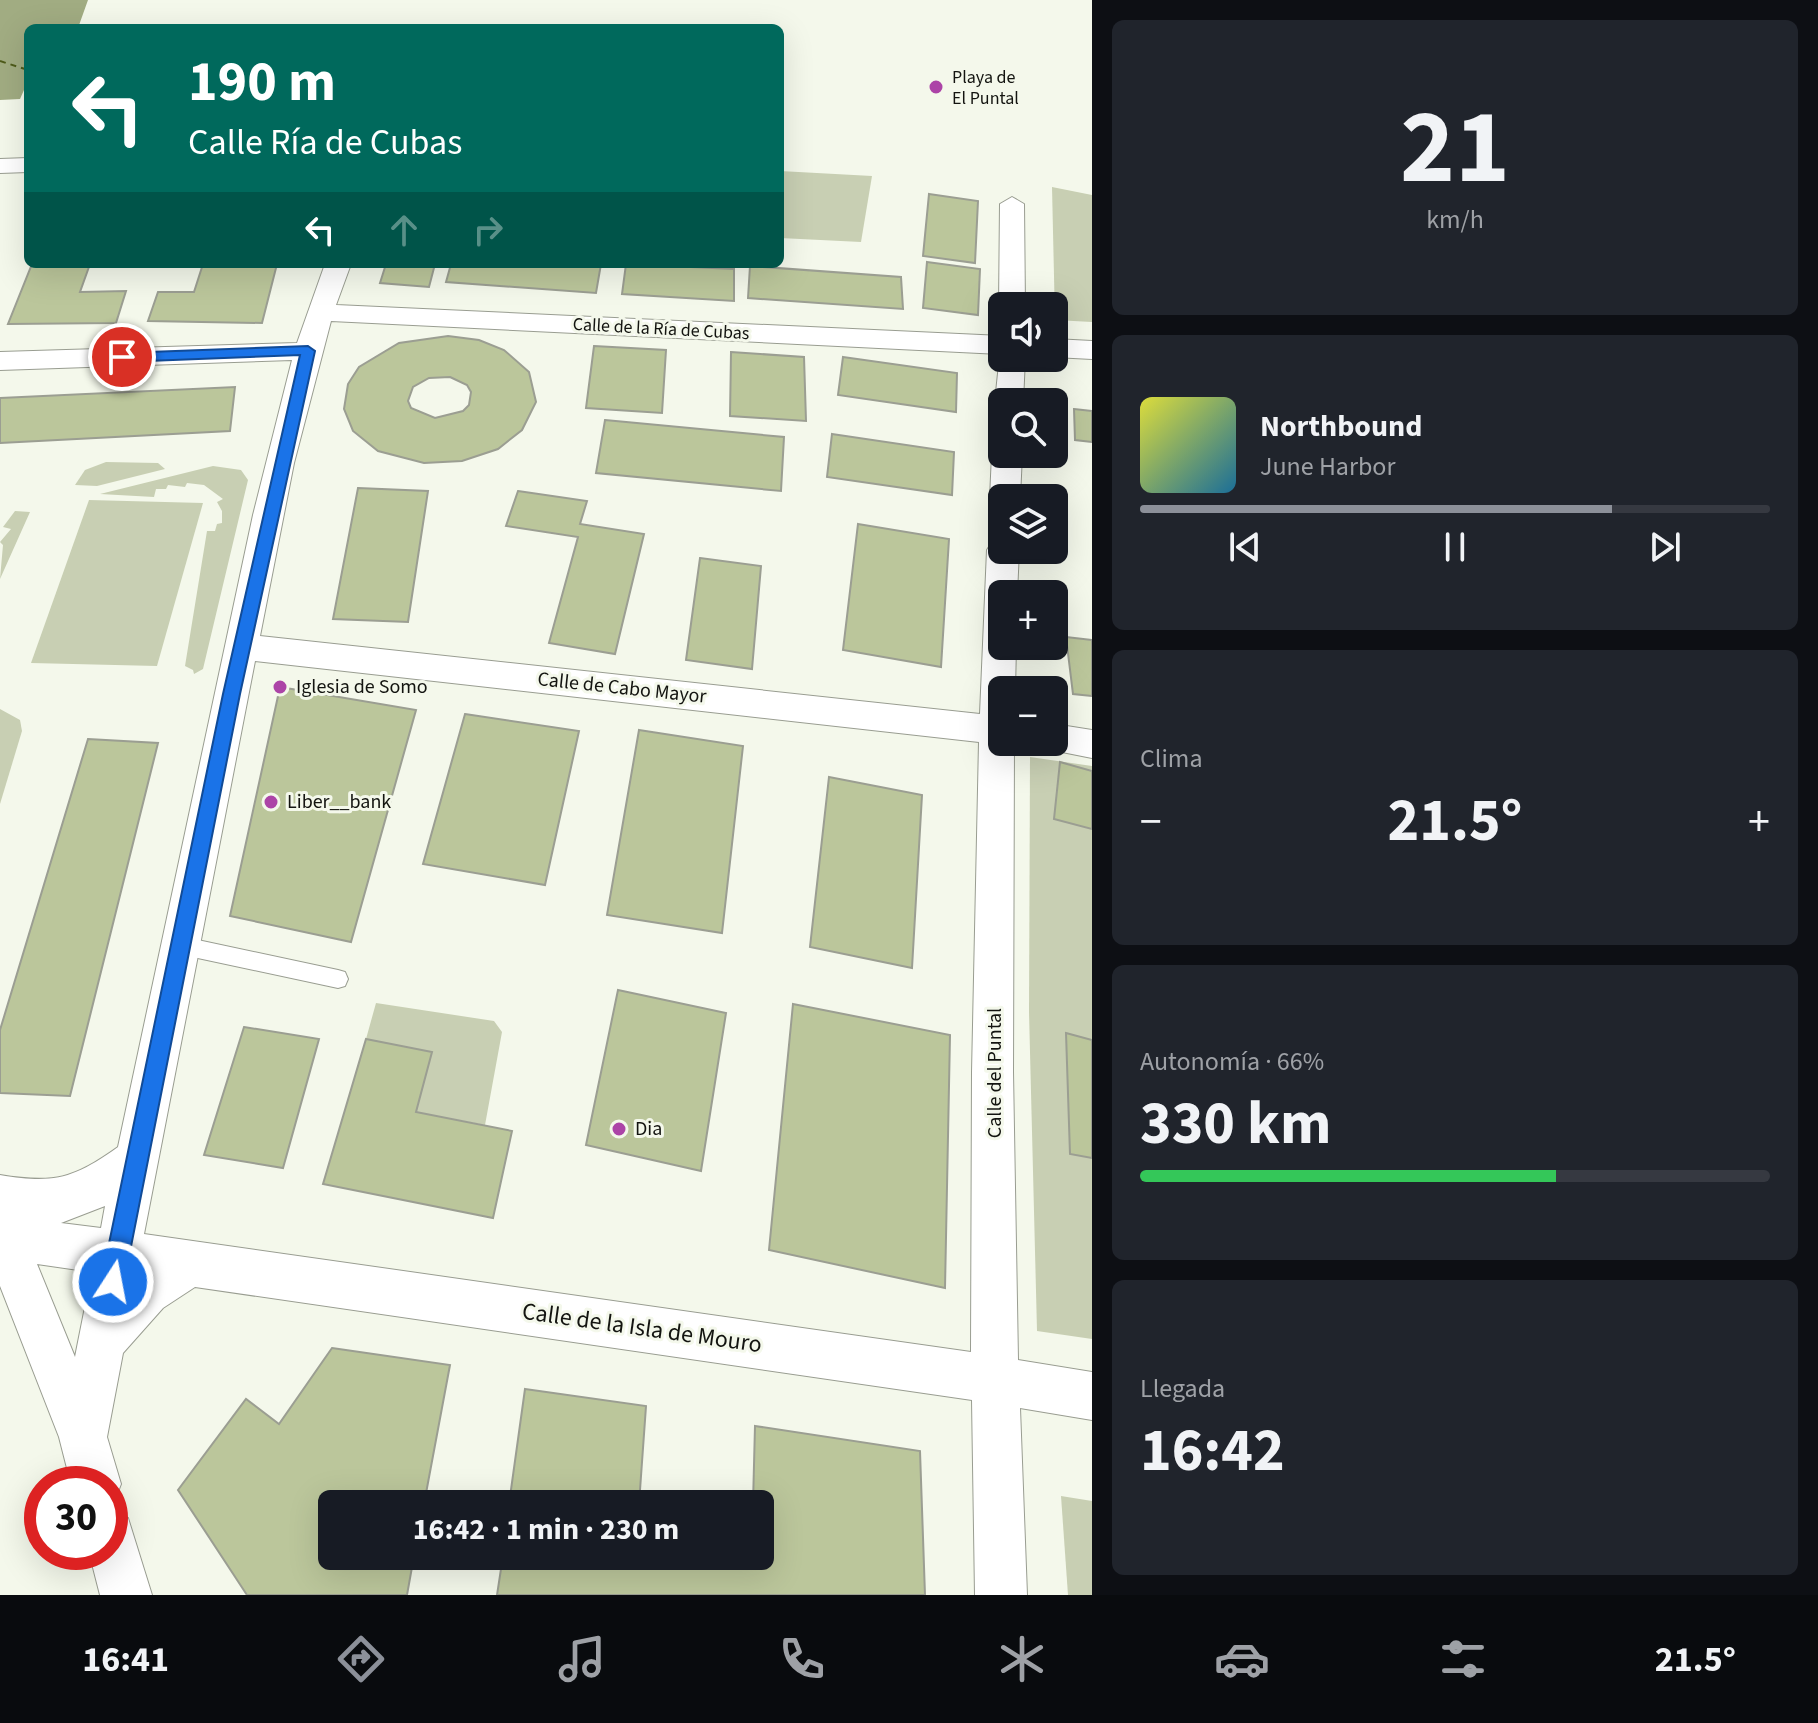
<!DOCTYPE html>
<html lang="es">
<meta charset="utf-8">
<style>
:root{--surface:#171b24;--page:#20242c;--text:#f1f3f6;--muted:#9ea1a6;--line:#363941;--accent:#8c9099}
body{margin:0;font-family:"Source Sans 3",sans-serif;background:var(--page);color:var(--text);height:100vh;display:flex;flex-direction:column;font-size:30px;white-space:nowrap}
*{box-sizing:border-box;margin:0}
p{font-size:26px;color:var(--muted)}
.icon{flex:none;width:44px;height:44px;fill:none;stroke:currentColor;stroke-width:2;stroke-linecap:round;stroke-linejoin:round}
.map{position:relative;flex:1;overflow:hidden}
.drawer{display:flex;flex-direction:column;gap:20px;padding:20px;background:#0d0f14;width:726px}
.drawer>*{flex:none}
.top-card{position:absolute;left:24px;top:24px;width:760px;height:244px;border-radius:12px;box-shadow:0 8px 32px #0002;background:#00695c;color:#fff;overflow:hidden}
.tools{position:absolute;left:988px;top:292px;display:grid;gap:16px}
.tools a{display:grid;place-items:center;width:80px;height:80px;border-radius:12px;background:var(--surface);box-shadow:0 8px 32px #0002;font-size:40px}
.speed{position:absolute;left:24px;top:1466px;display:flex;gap:16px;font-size:40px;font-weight:700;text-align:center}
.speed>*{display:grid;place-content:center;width:104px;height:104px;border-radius:50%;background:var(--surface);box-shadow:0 8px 32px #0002;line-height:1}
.speed .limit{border:12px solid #d22;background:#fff;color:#111}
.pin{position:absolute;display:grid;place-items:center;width:68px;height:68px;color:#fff;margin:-34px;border:4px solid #fff;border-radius:50%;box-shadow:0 2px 8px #0007}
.me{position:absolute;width:88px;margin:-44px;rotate:11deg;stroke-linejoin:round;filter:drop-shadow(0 0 6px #0008)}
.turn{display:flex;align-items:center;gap:28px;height:168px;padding:0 32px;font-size:36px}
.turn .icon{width:104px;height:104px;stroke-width:2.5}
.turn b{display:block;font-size:56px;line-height:68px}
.lanes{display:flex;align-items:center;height:76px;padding:0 32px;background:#0003;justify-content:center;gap:40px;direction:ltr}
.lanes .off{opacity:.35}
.big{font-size:60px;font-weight:700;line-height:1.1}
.drawer .tile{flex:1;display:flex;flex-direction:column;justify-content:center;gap:12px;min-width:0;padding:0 28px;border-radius:12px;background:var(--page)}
.drawer .dial{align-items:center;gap:0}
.dial b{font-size:104px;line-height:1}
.song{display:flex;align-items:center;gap:24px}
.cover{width:96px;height:96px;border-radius:12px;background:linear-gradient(135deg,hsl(60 70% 55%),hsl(200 70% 35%))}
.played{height:8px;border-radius:4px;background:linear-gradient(90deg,var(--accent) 75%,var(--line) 75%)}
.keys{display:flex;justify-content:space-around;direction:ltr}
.heat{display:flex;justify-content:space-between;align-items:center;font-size:44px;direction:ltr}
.charge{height:12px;border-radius:6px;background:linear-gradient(90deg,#34c759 66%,var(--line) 0)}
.trip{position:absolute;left:318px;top:1490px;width:456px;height:80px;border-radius:12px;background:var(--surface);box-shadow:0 8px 32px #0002;font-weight:700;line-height:80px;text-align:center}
.tab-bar{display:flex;height:128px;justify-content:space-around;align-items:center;background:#090b0e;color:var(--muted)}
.tab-bar .icon{width:56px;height:56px}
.tab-bar .selected{color:var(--accent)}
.tab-bar b{font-size:36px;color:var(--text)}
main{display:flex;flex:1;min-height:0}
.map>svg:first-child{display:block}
.green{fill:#c8cfb3}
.water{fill:#a1ac82}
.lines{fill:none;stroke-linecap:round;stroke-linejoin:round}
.ferry{stroke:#4e5b1a;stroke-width:2;stroke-dasharray:6 5;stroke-linecap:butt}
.building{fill:#bbc69b;stroke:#9b9e92;stroke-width:2;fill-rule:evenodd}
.service-casing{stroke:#999d91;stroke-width:2}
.minor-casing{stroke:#999d91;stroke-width:2}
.service{fill:#fff;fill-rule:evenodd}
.minor{fill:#fff;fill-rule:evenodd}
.route{fill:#1a73e8;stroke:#114b97;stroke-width:2}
.poi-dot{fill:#ac44a7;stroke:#f4f8eb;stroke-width:3}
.labels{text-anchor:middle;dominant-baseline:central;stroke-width:6;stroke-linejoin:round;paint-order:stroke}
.far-poi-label{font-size:18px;fill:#131410;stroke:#f4f8eb;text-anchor:start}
.far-street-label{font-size:18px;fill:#131410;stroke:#f4f8eb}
.poi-label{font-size:20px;fill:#131410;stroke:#f4f8eb;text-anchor:start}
.street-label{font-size:20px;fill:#131410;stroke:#f4f8eb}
.near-street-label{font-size:24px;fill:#131410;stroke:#f4f8eb}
</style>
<main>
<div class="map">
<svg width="1092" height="1595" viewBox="0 0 1092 1595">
<rect width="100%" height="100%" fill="#f4f8eb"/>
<!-- green -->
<g class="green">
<path d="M780 171 872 176 861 242 780 238Z"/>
<path d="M1052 187 1092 195V322L1055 320Z"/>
<path d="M106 462 158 463 165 469 97 486 75 485 85 470Z"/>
<path d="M213 466 241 470 248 480 203 669 194 674 193 670 185 666 207 531H215L217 524 222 523V511L217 502 223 499 204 485 187 483 185 487 168 485 166 489H156L154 497 100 494Z"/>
<path d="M89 500 203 503 157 666 31 663Z"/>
<path d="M15 511 30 512 0 579 3 545 0 542 11 529 3 527Z"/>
<path d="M0 709 20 720 22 731 0 804Z"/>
<path d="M1030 757 1092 766V1339L1037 1331 1029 1012Z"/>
<path d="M376 1003 494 1021 502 1032 485 1125 416 1112 432 1052 366 1039Z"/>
<path d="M1061 1496 1092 1501V1595H1068Z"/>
</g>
<!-- water -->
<path class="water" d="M0 0H88L78 28H28V81L20 99 0 100Z"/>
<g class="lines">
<!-- ferry -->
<path class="ferry" d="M0 61 28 70"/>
</g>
<!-- building -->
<g class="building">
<path d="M929 194 978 201 975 263 923 256Z"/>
<path d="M927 262 980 269 978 315 923 308Z"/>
<path d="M32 264H90L80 292 126 291 116 323 8 324Z"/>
<path d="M203 264H277L262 323 148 321 158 292H194Z"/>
<path d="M386 264H435L429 287 380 283Z"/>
<path d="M451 264H601L596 293 446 282Z"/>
<path d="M626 264 734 269V301L622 294Z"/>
<path d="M750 266 901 277 903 309 748 298Z"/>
<path d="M448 336 479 340 504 350 529 372 536 402 522 430 498 449 462 461 424 463 378 451 353 431 344 409 348 384 359 367 399 343ZM450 377 467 385 471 392 469 405 463 411 435 418 411 408 408 401 413 387 429 378Z"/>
<path d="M594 346 666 350 662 413 586 408Z"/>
<path d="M731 352 804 357 806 421 730 416Z"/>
<path d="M843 357 957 373 956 412 838 395Z"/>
<path d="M235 387 230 431 0 443V398Z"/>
<path d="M1074 409 1092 411V442L1075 440Z"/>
<path d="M605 420 784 437 781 491 596 473Z"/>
<path d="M832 434 954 452 952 495 827 477Z"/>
<path d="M358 488 428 491 408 622 333 619Z"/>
<path d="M518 491 587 501 580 524 644 534 615 654 549 643 578 537 506 526Z"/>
<path d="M858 524 949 539 941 667 843 650Z"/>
<path d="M700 558 761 566 752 669 686 660Z"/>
<path d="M1066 637 1092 640V696L1073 694Z"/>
<path d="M280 687 416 710 351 942 230 916Z"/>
<path d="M465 714 579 731 545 885 423 864Z"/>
<path d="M639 730 743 746 722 933 607 915Z"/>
<path d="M88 739 158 743 70 1096 0 1093V1030Z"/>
<path d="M1060 762 1092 771V829L1054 819Z"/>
<path d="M829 777 922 795 912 968 810 947Z"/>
<path d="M618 990 726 1013 701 1171 586 1145Z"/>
<path d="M793 1004 950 1035 945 1288 769 1250Z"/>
<path d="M244 1027 319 1039 283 1168 204 1155Z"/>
<path d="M1066 1033 1092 1040V1158L1070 1154Z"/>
<path d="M366 1039 432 1052 416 1112 512 1131 493 1218 323 1184Z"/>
<path d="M332 1348 450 1365 424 1504H332V1556H414L407 1595H247L178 1490 246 1399 279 1424Z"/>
<path d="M525 1389 646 1406 639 1504H509Z"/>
<path d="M755 1426 920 1451 925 1595H497L503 1556H760V1504H753Z"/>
</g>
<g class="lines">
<!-- service casing -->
<g class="service-casing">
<path id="service" d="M179 936 338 970 345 972 348 979 345 986 338 988 179 954 172 951 169 945 172 939Z"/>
</g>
<!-- minor casing -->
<g class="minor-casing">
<g id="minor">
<path d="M28 158V172L0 173V159Z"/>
<path d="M1012 197 1024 204 1025 306H1002V311L999 306 1000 204Z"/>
<path d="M325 264H351L336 305 1002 336V358H1025L1023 402H1002V409L995 402 1000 354 331 321 294 463 260 636 980 714 987 550 992 542 1002 539V550H1019L1017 594H1002V646H1016L1015 690H1002V742H1014L1013 1072 1018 1360 1092 1372V1420L1020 1408 1027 1595H975L972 1400 195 1287 163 1308 123 1353 107 1437 121 1484 114 1502 110 1503V1484H71L59 1437 0 1286V1175C54 1184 73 1179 118 1147L253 515 292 360 0 370V352L297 343ZM255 661 979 742 972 1072 971 1352 144 1234ZM105 1206 101 1228 61 1223ZM37 1264 92 1272 75 1357Z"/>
<path d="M1054 339 1092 341V359L1054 357Z"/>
<path d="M1002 445V454H1022L1020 498H1002V508L994 506 990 498 992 454Z"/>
<path d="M1054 724 1092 730V758L1042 748 1039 742H1054Z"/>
<path d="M110 1511 128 1518 152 1595H100L89 1552H110Z"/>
</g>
</g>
<!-- service -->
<use href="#service" class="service"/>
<!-- minor -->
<use href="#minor" class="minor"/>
</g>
<!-- route -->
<path class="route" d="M308 346 315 351 240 694 124 1282 121 1290 113 1293 104 1290 101 1282 223 694 300 355 122 362 115 357 122 353Z"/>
<!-- markers -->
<g class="poi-dot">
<circle cx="936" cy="87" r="8"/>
<circle cx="280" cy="687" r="8"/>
<circle cx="271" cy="802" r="8"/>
<circle cx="619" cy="1129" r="8"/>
</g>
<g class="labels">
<!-- far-poi labels -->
<g class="far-poi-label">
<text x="952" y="77">Playa de<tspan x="952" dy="21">El Puntal</tspan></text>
</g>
<!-- far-street labels -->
<g class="far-street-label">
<text transform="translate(661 329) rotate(3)">Calle de la Ría de Cubas</text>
</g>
<!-- poi labels -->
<g class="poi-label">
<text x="296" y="687">Iglesia de Somo</text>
<text x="287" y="802">Liber__bank</text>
<text x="635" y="1129">Dia</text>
</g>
<!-- street labels -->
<g class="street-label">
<text transform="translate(622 688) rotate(6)">Calle de Cabo Mayor</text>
<text transform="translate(995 1073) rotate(-90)">Calle del Puntal</text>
</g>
<!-- near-street labels -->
<g class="near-street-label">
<text transform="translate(642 1328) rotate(8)">Calle de la Isla de Mouro</text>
</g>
</g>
</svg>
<div class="tools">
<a><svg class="icon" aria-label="sound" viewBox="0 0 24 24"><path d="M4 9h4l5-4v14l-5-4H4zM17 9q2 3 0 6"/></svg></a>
<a><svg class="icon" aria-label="search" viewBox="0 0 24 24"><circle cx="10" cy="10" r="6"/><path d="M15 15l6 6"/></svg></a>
<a><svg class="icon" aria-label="layers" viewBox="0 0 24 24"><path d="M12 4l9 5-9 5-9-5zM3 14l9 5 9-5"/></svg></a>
<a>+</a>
<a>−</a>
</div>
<div class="speed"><div class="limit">30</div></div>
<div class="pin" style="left:122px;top:357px;background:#d93025"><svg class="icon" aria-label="arrive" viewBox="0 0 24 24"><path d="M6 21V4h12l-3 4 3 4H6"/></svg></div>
<svg class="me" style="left:113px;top:1282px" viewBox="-20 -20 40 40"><circle r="17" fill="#1a73e8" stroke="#fff" stroke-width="3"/><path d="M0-11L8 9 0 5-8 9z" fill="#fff"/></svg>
<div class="trip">16:42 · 1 min · 230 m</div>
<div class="top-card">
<div class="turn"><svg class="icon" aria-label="left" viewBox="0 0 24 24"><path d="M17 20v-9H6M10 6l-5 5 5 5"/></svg><div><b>190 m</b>Calle Ría de Cubas</div></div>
<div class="lanes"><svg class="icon" aria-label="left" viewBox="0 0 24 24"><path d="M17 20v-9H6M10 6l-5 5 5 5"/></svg><svg class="icon off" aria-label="ahead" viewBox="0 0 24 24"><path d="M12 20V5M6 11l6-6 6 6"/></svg><svg class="icon off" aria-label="right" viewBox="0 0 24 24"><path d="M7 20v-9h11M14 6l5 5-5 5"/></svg></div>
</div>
</div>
<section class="drawer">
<div class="tile dial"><b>21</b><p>km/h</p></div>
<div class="tile">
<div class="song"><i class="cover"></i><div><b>Northbound</b><p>June Harbor</p></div></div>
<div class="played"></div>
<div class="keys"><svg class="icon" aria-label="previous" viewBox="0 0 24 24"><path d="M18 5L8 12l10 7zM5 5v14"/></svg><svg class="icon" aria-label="pause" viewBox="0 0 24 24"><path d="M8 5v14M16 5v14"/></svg><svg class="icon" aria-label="next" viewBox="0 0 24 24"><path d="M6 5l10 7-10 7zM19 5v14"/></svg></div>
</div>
<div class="tile"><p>Clima</p>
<div class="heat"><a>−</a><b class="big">21.5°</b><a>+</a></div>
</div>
<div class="tile"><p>Autonomía · 66%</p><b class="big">330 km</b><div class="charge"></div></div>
<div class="tile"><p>Llegada</p><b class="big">16:42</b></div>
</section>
</main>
<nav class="tab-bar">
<b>16:41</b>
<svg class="icon selected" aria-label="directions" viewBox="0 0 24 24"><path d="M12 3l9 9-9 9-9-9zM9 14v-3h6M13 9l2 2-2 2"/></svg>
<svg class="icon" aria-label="music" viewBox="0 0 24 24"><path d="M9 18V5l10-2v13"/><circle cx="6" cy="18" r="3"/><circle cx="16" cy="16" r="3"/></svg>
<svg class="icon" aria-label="phone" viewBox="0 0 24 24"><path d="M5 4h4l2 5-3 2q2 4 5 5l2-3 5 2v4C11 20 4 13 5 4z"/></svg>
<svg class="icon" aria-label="climate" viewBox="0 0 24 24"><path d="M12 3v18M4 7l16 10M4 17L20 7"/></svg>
<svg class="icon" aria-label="car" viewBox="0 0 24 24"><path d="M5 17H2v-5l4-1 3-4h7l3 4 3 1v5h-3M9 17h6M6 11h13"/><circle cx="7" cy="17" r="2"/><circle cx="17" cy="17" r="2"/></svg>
<svg class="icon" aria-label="filters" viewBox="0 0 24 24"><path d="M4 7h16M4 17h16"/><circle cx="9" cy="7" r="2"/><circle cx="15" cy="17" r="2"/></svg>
<b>21.5°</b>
</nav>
